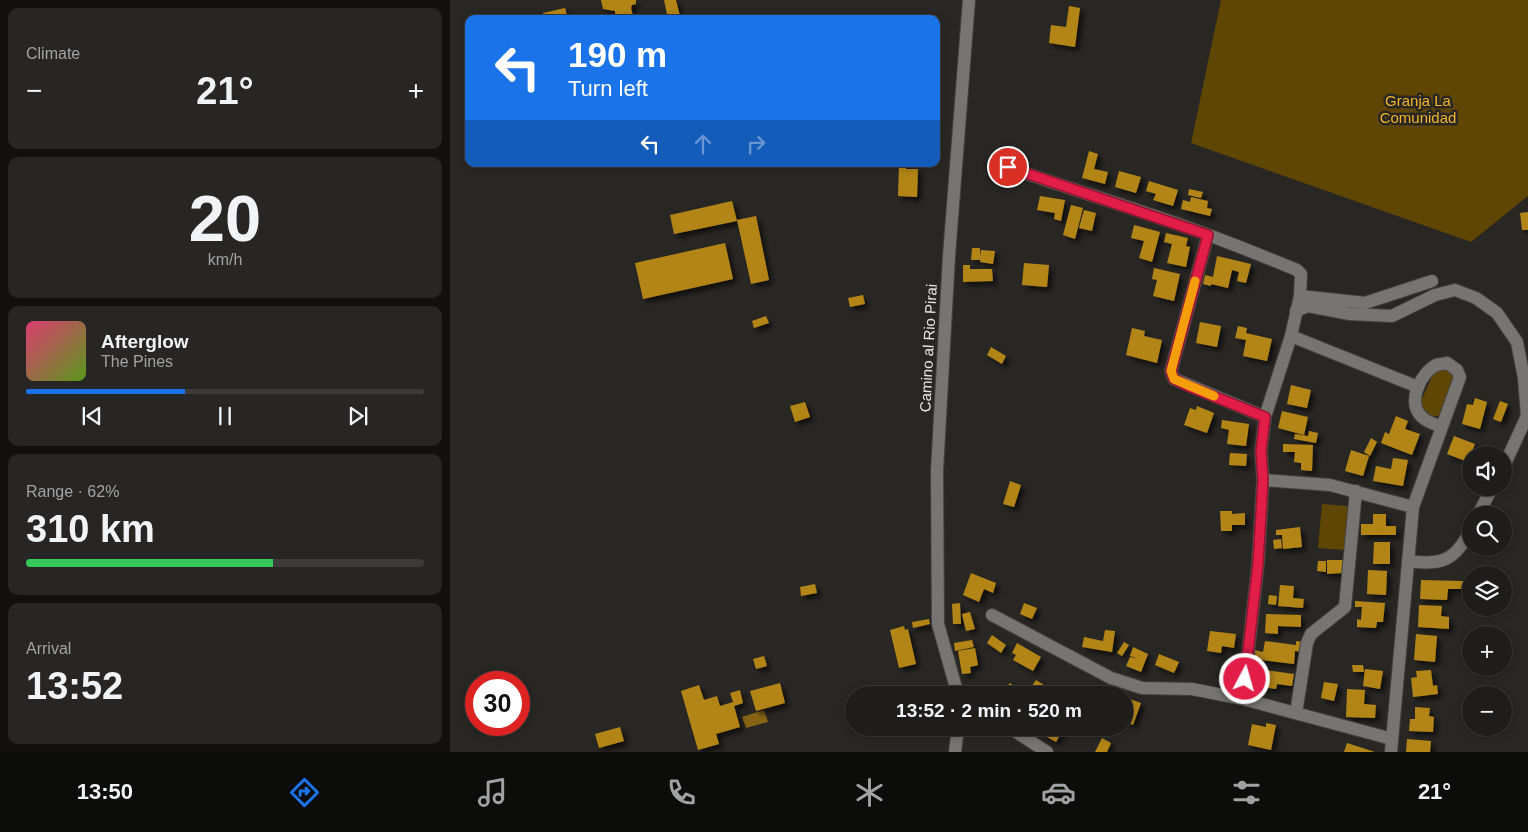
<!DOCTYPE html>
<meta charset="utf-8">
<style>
:root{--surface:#1f1d1b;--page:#272624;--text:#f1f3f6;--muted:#a1a2a3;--line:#3c3b3a;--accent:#1a73e8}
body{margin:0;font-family:Helvetica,sans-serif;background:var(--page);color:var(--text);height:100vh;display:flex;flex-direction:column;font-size:19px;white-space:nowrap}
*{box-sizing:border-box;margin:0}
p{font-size:16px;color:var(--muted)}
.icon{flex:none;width:28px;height:28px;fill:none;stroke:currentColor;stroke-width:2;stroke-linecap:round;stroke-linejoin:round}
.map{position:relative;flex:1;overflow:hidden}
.sheet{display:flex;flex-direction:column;gap:8px;padding:8px;background:#11100f;width:450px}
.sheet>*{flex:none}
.hud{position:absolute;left:15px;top:15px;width:475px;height:152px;border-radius:10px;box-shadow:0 2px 8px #0003,0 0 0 1px var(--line);background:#1a73e8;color:#fff;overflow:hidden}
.buttons{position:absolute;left:1012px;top:446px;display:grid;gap:10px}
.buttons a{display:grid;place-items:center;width:50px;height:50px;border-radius:50%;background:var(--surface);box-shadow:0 2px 8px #0003,0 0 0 1px var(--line);font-size:25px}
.speed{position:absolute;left:15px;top:671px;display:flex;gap:10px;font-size:25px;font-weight:700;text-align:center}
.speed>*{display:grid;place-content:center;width:65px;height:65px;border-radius:50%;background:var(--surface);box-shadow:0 2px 8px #0003,0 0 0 1px var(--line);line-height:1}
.speed .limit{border:8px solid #d22;background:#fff;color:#111}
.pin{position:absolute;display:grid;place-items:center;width:42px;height:42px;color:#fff;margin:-21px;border:2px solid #fff;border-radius:50%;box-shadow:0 1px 5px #0007}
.me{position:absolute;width:55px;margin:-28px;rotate:6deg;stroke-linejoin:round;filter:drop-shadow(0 0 4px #0008)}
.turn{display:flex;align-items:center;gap:18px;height:105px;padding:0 20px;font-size:22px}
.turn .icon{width:65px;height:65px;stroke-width:2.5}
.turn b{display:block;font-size:35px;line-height:42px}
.lanes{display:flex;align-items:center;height:48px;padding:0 20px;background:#0003;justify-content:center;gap:25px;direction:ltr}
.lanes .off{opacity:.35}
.big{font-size:38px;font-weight:700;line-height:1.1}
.sheet .widget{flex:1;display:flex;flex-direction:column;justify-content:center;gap:8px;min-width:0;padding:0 18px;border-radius:10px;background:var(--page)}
.sheet .dial{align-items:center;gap:0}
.dial b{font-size:65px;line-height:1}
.song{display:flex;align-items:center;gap:15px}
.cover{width:60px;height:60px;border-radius:8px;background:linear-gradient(135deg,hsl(340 70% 55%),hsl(90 70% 35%))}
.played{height:5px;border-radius:2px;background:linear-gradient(90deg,var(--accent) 40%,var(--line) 40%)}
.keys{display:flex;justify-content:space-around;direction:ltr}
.heat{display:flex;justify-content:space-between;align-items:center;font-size:28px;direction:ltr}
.charge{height:8px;border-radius:4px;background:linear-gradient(90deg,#34c759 62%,var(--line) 0)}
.trip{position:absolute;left:395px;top:686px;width:288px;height:50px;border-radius:25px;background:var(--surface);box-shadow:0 2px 8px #0003,0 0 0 1px var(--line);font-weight:700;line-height:50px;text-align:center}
.menu{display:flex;height:80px;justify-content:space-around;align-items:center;background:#0c0c0b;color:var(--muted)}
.menu .icon{width:35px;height:35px}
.menu .selected{color:var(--accent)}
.menu b{font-size:22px;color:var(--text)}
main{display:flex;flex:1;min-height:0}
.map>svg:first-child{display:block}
.green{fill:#604604}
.water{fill:#866413}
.building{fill:#b28517;filter:url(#shadow)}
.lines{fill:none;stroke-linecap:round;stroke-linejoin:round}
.minor-casing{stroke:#444341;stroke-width:14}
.minor{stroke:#777572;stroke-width:12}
.route-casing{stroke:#92132f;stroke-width:12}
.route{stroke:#e11d48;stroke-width:9}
.slow{stroke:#f59e0b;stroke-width:9}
.labels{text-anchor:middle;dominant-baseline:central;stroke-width:5;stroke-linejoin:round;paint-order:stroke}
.park-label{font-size:15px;fill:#f0b528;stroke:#292724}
.street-label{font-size:15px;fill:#e7e6e4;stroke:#292724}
</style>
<main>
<section class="sheet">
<div class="widget"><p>Climate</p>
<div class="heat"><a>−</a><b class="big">21°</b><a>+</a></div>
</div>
<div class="widget dial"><b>20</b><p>km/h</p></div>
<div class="widget">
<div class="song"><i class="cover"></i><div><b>Afterglow</b><p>The Pines</p></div></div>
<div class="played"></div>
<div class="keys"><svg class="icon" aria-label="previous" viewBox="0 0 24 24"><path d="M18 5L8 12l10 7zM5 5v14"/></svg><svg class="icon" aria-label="pause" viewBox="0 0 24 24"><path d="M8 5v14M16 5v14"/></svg><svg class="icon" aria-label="next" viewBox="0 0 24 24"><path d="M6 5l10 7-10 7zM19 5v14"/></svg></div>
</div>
<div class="widget"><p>Range · 62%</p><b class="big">310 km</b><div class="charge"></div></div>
<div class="widget"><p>Arrival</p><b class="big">13:52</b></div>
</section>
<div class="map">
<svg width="1078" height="752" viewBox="0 0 1078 752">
<defs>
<filter id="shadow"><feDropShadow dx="4" dy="4" stdDeviation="2.5" flood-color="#0009"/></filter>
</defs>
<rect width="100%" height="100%" fill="#292724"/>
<!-- green -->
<g class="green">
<path d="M771 0H1078V196L1021 242 741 143Z"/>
<path d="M993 368 1002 373 1004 377 993 412 988 416H978L970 408 971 401 984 372Z"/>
<path d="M872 504 898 506 895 550 868 548Z"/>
</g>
<!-- water -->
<path class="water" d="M314 710 318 722 296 728 292 717Z"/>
<!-- building -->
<g class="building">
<path d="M151 0H186V4L182 5 181 8 183 16 188 14 189 19H165V11L153 9Z"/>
<path d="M214 0H226L230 16 224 17V19H218Z"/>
<path d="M619 6 630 8 625 47 599 43 601 25 616 27Z"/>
<path d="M115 8 118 19H95L93 13Z"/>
<path d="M639 151 648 154 644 169 658 172 655 184 632 178Z"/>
<path d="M449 164H456V169H468L467 197 448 196Z"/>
<path d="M669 171 691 177 686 193 665 187Z"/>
<path d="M699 181 728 190 723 206 703 200 706 194 696 191Z"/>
<path d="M739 189 753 192 751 198 738 195Z"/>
<path d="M590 196 615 200 611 221 604 219 605 213 587 210Z"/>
<path d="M741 197 758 201 757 208 762 209 760 216 731 209 733 200 740 202Z"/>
<path d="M282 201 287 221 224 234 220 215Z"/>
<path d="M621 205 633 208 625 239 613 235Z"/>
<path d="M634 210 646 213 642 231 629 228Z"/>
<path d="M1078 212V230H1072L1070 213Z"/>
<path d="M306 216 319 280 301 284 287 220Z"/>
<path d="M684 225 710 232 702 262 689 258 694 241 681 238Z"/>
<path d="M716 233 738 238 736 246 740 247 736 267 717 263 722 244 714 242Z"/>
<path d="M275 243 283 279 193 299 185 263Z"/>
<path d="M522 248H530V257L531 250 545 251 543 264 530 262V260H521Z"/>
<path d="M767 256 801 264 796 283 787 281 789 272 782 270 778 288 761 284V286L753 284 755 275 763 277Z"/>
<path d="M574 263 599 265 597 287 572 285Z"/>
<path d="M513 265H520V269H542L543 281 513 282Z"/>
<path d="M704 268 730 274 724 301 703 296 707 280 702 279Z"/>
<path d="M413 295 415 304 400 307 398 298Z"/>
<path d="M316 316 319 323 304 328 302 321Z"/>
<path d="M750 322 771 326 767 347 746 343Z"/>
<path d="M788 326 797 328 796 333 822 339 817 361 793 356 796 340 785 338Z"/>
<path d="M682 328 695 331 694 336 712 340 707 363 676 355Z"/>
<path d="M541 347 556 356 552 364 537 355Z"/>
<path d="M841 385 861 390 857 408 837 404Z"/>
<path d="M1025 398 1037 402 1030 429 1012 424 1017 404 1023 405Z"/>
<path d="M1050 401 1058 404 1051 422 1043 419Z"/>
<path d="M355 402 360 417 345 422 340 406Z"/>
<path d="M747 406 764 413 757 433 734 425 740 408 746 410Z"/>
<path d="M832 411 858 417 854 435 828 428Z"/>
<path d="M946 416 958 421 955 429 970 434 962 455 931 443 935 432 939 434Z"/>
<path d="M772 420 799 424 796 446 777 444 779 430 771 428Z"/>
<path d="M859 431 868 433 866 443 844 439 845 434 858 436Z"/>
<path d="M1004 436 1025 444 1018 462 997 454Z"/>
<path d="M921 438 927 442 920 456 914 452Z"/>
<path d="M833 444 863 445 862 471 851 470V463L844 462 845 452H833Z"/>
<path d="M901 450 919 456 913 476 895 471Z"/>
<path d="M780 453 797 454 796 466 779 465Z"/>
<path d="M943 458 958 460 953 486 923 481 926 466 941 469Z"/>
<path d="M560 481 571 485 564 507 553 504Z"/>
<path d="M770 511H782V514L795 513V525H782V531H771Z"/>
<path d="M923 514H936V526H946V535H911V524H923Z"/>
<path d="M850 527 852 547 833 549 832 535H826V530Z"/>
<path d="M831 539 832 548 824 549 823 540Z"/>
<path d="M924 542H940V564H923Z"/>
<path d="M877 560H893V573L877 574Z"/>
<path d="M868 561H876V572L867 571Z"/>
<path d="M918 570 937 571 936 595 917 594Z"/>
<path d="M521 573 546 583 543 593 534 589 529 602 513 595Z"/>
<path d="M971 580 1013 581V589H998L997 600 970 599Z"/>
<path d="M365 584 367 593 351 596 350 587Z"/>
<path d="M830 585 844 586 843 598 854 599 853 608 828 606Z"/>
<path d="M819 595 827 596 826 605 818 604Z"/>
<path d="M905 601 935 603 933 622H927L926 628 907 627V619L911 620 912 607H905Z"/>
<path d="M510 603 511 624H503L502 604Z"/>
<path d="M574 603 587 608 582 619 570 614Z"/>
<path d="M969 605 992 606 991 616 999 617V629L968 627Z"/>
<path d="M520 612 525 629 516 631 512 614Z"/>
<path d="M816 614 851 615V627L828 626V634L815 633Z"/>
<path d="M479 619 480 624 463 628 462 622Z"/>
<path d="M454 626 455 630 458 629 466 664 449 668 440 630Z"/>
<path d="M655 630 665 631 662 652 632 647 634 637 653 641Z"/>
<path d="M760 631 786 634 784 648 772 646 771 653 757 651Z"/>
<path d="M966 634 987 636 985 662 964 660Z"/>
<path d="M542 635 556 645 551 653 537 643Z"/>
<path d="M522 640 524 647 505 651 504 643Z"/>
<path d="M815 641 846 645V641L853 642 852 652 845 651 844 664 804 659 805 650 813 652Z"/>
<path d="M674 642 679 645 672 656 667 653Z"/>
<path d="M567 643 591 657 583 671 563 660 566 655 562 653Z"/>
<path d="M683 647 698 654 691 672 676 666 680 657 689 659 680 656Z"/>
<path d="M525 648 528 665 520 667 521 673 512 674 508 651Z"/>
<path d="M709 654 729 662 724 673 705 665Z"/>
<path d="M314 656 317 666 306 669 303 659Z"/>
<path d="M902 665H913L914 672H903Z"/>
<path d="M808 669 844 674 842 686 827 684 826 689 811 687 812 680 806 679Z"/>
<path d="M915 669 933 671 930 689 913 686Z"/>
<path d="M981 670 983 686 987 685 988 694 963 697 961 678 967 677 966 671Z"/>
<path d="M586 680 600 689 596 695 582 686Z"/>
<path d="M874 682 888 684 884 701 871 698Z"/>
<path d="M330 683 335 703 306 711 300 691Z"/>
<path d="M560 683 575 695H550Z"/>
<path d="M249 685 254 700 267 696 270 706 283 702 280 693 290 690 293 703 284 706 290 727 266 734 269 744 248 750 231 691Z"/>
<path d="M897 689 915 690 914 704 926 705 925 718 896 717Z"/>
<path d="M674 697 691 703 683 725 674 721Z"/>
<path d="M965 707 980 708 979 716 984 717 983 732 959 731 960 719H965Z"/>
<path d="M816 723 826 725 821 750 798 745 802 724 816 727Z"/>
<path d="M170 727 174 741 149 748 145 734Z"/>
<path d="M591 728H614L606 742 588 732Z"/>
<path d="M652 738 661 743 657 752H645Z"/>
<path d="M957 739 981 741 980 752H956Z"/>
<path d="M897 743 925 752H894Z"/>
</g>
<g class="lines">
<!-- minor casing -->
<g class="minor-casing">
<g id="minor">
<path d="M558 167C617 188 677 206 736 227 774 240 810 255 847 270L851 274 850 296 841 336 815 417 811 451 813 480 808 564 793 699"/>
<path d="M758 235 721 371 724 379 815 417"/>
<path d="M850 296 915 303 982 281"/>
<path d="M846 311 858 306 900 314 942 316 985 295 1005 290 1026 298 1047 313 1067 342 1074 378 1077 416 1054 466"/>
<path d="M841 336 968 387"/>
<path d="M813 480 880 485 963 507"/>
<path d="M1028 515 1042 488"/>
<path d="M958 561C992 566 1006 560 1021 529"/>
<path d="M542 615 661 678 692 688 742 689 793 699 942 739"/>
<path d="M508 695 488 624 487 471 499 256 519 0"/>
<path d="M846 713 857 643 861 634 895 607 906 491"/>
<path d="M560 728 597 752"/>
<path d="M505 752 508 728"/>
<path d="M941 752 963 507 1010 377 1007 370 997 363C994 364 989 364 986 365 970 374 957 402 971 416 976 422 985 424 992 427"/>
</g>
</g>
<!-- minor -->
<use href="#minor" class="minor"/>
</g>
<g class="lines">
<!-- route casing -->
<g class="route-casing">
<path id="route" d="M558 167 758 235 721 371 724 379 738 386 815 417 811 451 813 480 808 564 795 679"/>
</g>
<!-- route -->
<use href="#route" class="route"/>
<!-- slow -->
<path class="slow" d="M745 281 721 371 724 379 764 396"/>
</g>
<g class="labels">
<!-- park labels -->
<g class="park-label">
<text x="968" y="100">Granja La<tspan x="968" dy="17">Comunidad</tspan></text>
</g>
<!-- street labels -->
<g class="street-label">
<text transform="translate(478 348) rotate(-87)">Camino al Rio Pirai</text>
</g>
</g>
</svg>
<div class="buttons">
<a><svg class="icon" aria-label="sound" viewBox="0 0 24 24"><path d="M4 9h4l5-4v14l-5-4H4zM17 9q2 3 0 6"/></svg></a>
<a><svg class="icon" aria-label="search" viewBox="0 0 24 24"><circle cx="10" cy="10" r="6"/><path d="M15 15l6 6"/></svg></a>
<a><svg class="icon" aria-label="layers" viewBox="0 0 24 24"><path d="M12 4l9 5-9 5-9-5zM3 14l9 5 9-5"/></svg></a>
<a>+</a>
<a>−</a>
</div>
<div class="speed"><div class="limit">30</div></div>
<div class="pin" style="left:558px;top:167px;background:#d93025"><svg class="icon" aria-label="arrive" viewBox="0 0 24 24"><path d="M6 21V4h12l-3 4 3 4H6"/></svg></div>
<svg class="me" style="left:795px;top:679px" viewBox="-20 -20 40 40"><circle r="17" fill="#e11d48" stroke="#fff" stroke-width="3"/><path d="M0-11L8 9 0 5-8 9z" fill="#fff"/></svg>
<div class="trip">13:52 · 2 min · 520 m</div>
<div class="hud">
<div class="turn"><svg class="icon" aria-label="left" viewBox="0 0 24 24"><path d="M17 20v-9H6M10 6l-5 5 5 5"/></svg><div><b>190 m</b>Turn left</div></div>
<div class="lanes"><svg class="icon" aria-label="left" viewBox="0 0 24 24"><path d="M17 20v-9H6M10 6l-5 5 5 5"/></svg><svg class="icon off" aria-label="ahead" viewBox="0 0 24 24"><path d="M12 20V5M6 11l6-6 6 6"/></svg><svg class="icon off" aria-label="right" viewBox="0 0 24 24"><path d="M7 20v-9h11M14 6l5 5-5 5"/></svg></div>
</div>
</div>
</main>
<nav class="menu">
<b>13:50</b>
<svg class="icon selected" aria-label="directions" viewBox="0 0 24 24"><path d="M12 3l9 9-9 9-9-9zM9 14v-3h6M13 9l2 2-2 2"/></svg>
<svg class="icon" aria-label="music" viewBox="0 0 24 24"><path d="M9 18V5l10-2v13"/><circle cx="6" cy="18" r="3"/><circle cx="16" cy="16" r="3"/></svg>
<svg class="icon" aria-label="phone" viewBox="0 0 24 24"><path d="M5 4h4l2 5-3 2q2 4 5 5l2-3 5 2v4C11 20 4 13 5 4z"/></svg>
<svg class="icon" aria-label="climate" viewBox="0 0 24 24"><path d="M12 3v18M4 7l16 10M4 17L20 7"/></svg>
<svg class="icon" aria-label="car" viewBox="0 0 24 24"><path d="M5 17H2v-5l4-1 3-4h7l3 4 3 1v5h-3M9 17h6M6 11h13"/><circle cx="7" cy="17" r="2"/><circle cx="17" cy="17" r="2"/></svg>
<svg class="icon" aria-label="filters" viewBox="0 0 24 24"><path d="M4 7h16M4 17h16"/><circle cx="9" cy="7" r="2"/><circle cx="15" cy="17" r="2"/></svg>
<b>21°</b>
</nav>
